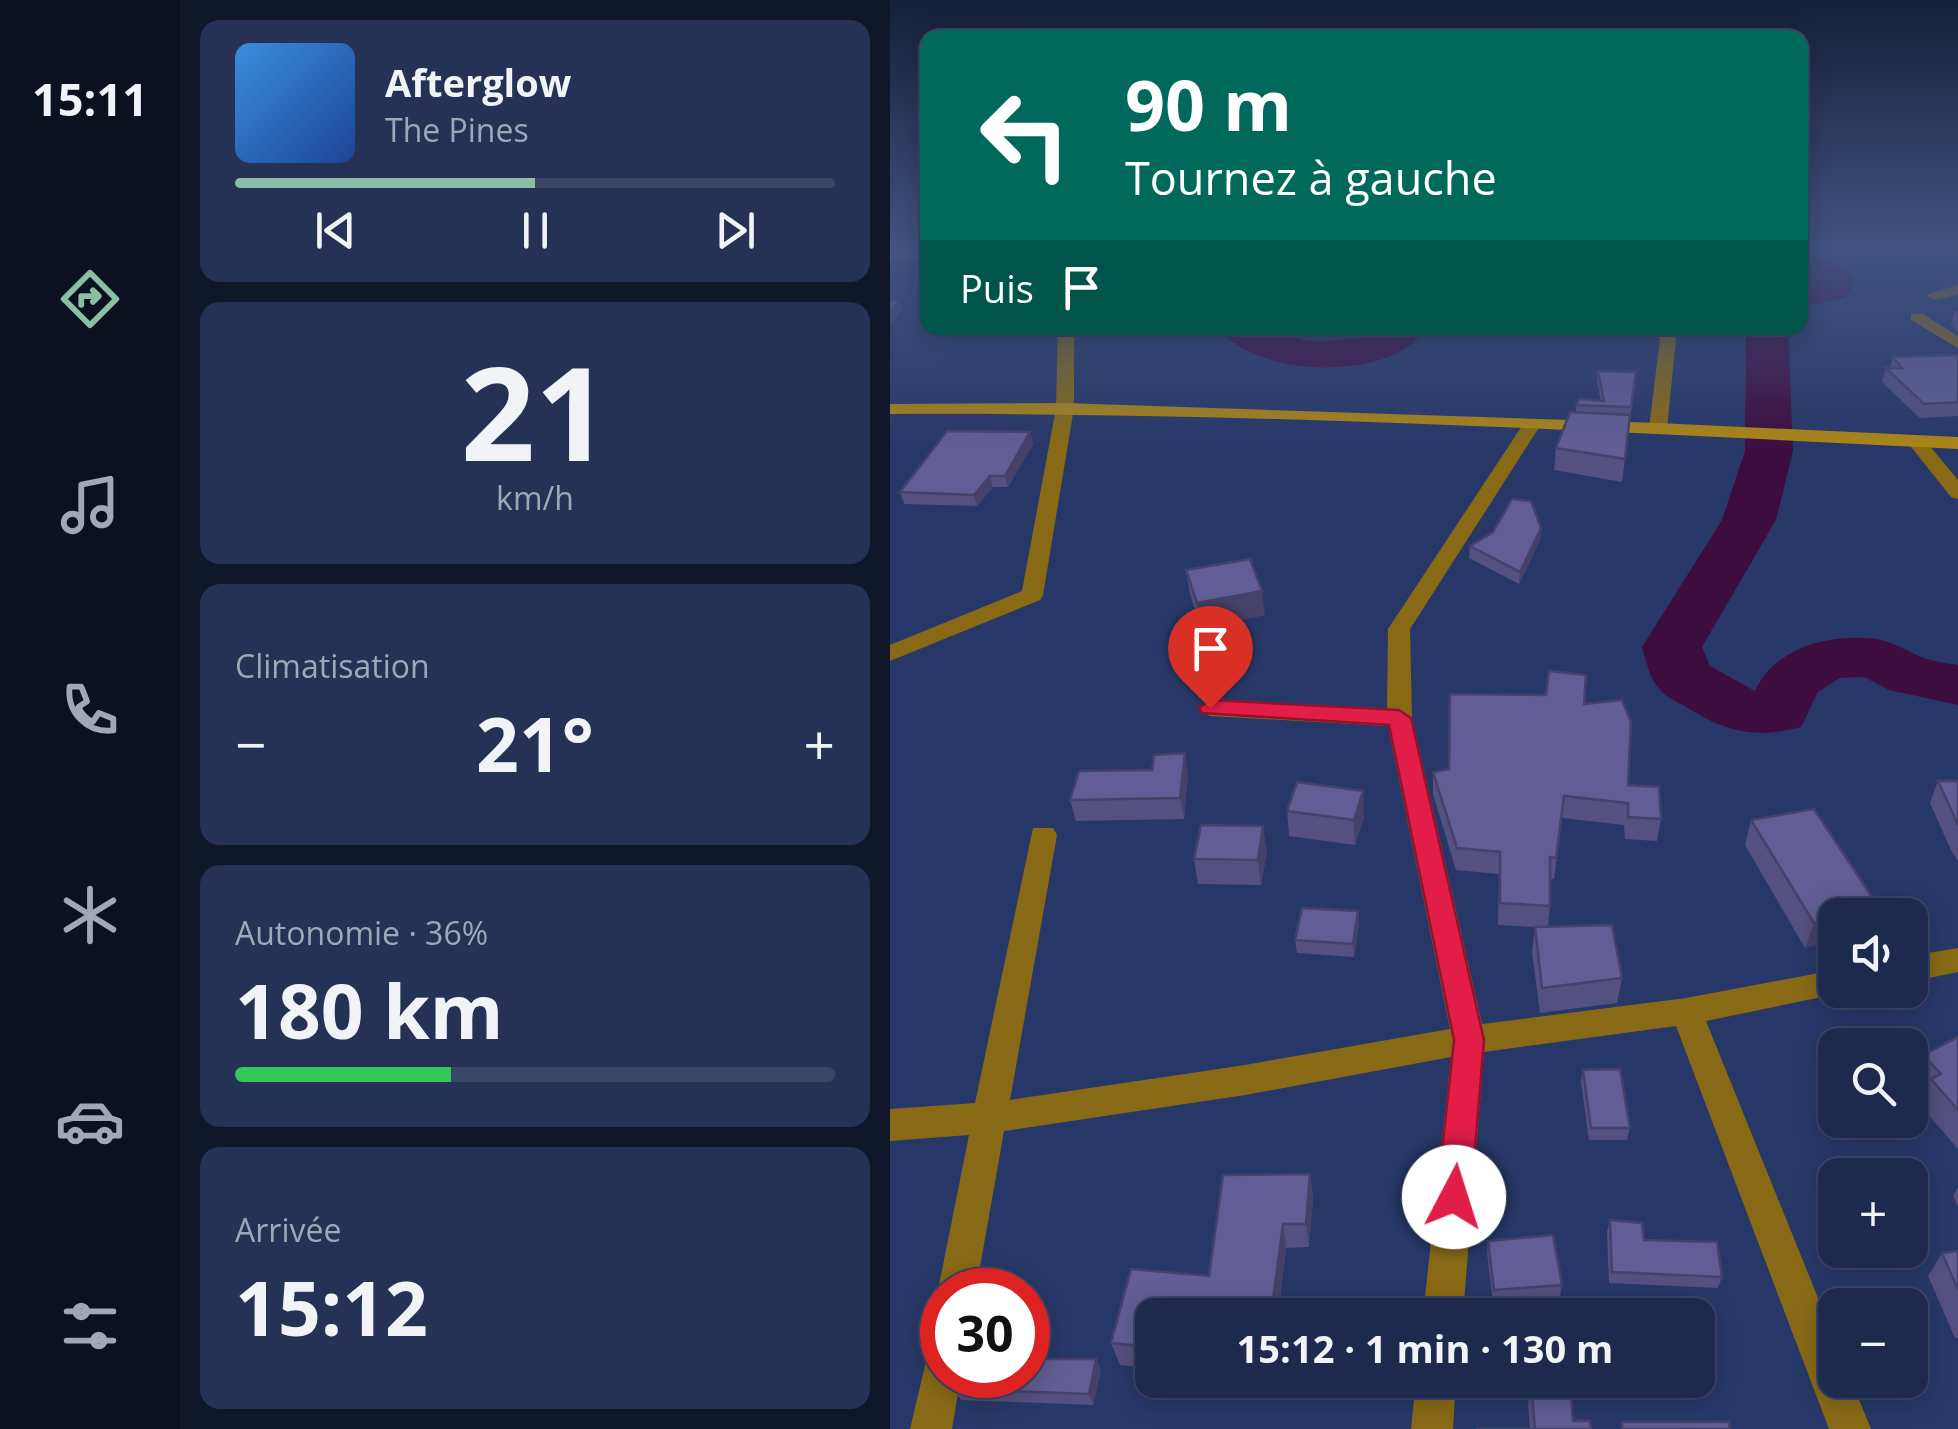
<!DOCTYPE html>
<html lang="fr">
<meta charset="utf-8">
<style>
:root{--surface:#1d2a4e;--page:#253255;--text:#f1f3f6;--muted:#a0a7b6;--line:#3b4666;--accent:#8abfa5}
body{margin:0;font-family:"Open Sans",sans-serif;background:var(--page);color:var(--text);height:100vh;display:flex;flex-direction:column;font-size:38px;white-space:nowrap}
*{box-sizing:border-box;margin:0}
p{font-size:32px;color:var(--muted)}
.icon{flex:none;width:55px;height:55px;fill:none;stroke:currentColor;stroke-width:2;stroke-linecap:round;stroke-linejoin:round}
.map{position:relative;flex:1;overflow:hidden}
.panel{display:flex;flex-direction:column;gap:20px;padding:20px;background:#10172b;width:710px}
.panel>*{flex:none}
.banner{position:absolute;left:30px;top:30px;width:888px;height:305px;border-radius:20px;box-shadow:0 5px 25px #0003,0 0 0 2px var(--line);background:#00695c;color:#fff;overflow:hidden}
.buttons{position:absolute;left:928px;top:898px;display:grid;gap:20px}
.buttons a{display:grid;place-items:center;width:110px;height:110px;border-radius:20px;background:var(--surface);box-shadow:0 5px 25px #0003,0 0 0 2px var(--line);font-size:50px}
.speed{position:absolute;left:30px;top:1268px;display:flex;gap:20px;font-size:50px;font-weight:700;text-align:center}
.speed>*{display:grid;place-content:center;width:130px;height:130px;border-radius:50%;background:var(--surface);box-shadow:0 5px 25px #0003,0 0 0 2px var(--line);line-height:1}
.speed .limit{border:15px solid #d22;background:#fff;color:#111}
.pin{position:absolute;display:grid;place-items:center;width:85px;height:85px;color:#fff;margin:-102px -42px;border-radius:50% 50% 50% 0;rotate:-45deg;box-shadow:0 0 10px #0007}
.pin .icon{rotate:45deg}
.me{position:absolute;width:110px;margin:-55px;rotate:5deg;stroke-linejoin:round;filter:drop-shadow(0 0 8px #0008)}
.turn{display:flex;align-items:center;gap:35px;height:210px;padding:0 40px;font-size:45px}
.turn .icon{width:130px;height:130px;stroke-width:2.5}
.turn b{display:block;font-size:70px;line-height:85px}
.then{display:flex;align-items:center;height:95px;padding:0 40px;background:#0003;gap:20px;font-size:38px}
.big{font-size:75px;font-weight:700;line-height:1.1}
.panel .widget{flex:1;display:flex;flex-direction:column;justify-content:center;gap:15px;min-width:0;padding:0 35px;border-radius:20px;background:var(--page)}
.panel .dial{align-items:center;gap:0}
.dial b{font-size:130px;line-height:1}
.song{display:flex;align-items:center;gap:30px}
.cover{width:120px;height:120px;border-radius:15px;background:linear-gradient(135deg,hsl(210 70% 55%),hsl(220 70% 35%))}
.played{height:10px;border-radius:5px;background:linear-gradient(90deg,var(--accent) 50%,var(--line) 50%)}
.keys{display:flex;justify-content:space-around;direction:ltr}
.heat{display:flex;justify-content:space-between;align-items:center;font-size:55px;direction:ltr}
.charge{height:15px;border-radius:8px;background:linear-gradient(90deg,#34c759 36%,var(--line) 0)}
.trip{position:absolute;left:245px;top:1298px;width:580px;height:100px;border-radius:20px;background:var(--surface);box-shadow:0 5px 25px #0003,0 0 0 2px var(--line);font-weight:700;line-height:100px;text-align:center}
main{display:flex;flex:1;min-height:0}
.dock{display:flex;flex-direction:column;width:180px;justify-content:space-around;align-items:center;background:#0c111f;color:var(--muted)}
.dock .icon{width:70px;height:70px}
.dock .selected{color:var(--accent)}
.dock b{font-size:45px;color:var(--text)}
.map>svg:first-child{display:block}
.lines{fill:none;stroke-linecap:round;stroke-linejoin:round}
.river{fill:#3e0d3f;fill-rule:evenodd}
.street{fill:#886a16;fill-rule:evenodd}
.secondary{fill:#ab8517;fill-rule:evenodd}
.wall{fill:#54507f}
.shaded-wall{fill:#454168}
.building{fill:#625d94;stroke:#454168;stroke-width:2.5}
.route{fill:#e11d48;stroke:#92132f;stroke-width:2.5}
</style>
<main>
<nav class="dock">
<b>15:11</b>
<svg class="icon selected" aria-label="directions" viewBox="0 0 24 24"><path d="M12 3l9 9-9 9-9-9zM9 14v-3h6M13 9l2 2-2 2"/></svg>
<svg class="icon" aria-label="music" viewBox="0 0 24 24"><path d="M9 18V5l10-2v13"/><circle cx="6" cy="18" r="3"/><circle cx="16" cy="16" r="3"/></svg>
<svg class="icon" aria-label="phone" viewBox="0 0 24 24"><path d="M5 4h4l2 5-3 2q2 4 5 5l2-3 5 2v4C11 20 4 13 5 4z"/></svg>
<svg class="icon" aria-label="climate" viewBox="0 0 24 24"><path d="M12 3v18M4 7l16 10M4 17L20 7"/></svg>
<svg class="icon" aria-label="car" viewBox="0 0 24 24"><path d="M5 17H2v-5l4-1 3-4h7l3 4 3 1v5h-3M9 17h6M6 11h13"/><circle cx="7" cy="17" r="2"/><circle cx="17" cy="17" r="2"/></svg>
<svg class="icon" aria-label="filters" viewBox="0 0 24 24"><path d="M4 7h16M4 17h16"/><circle cx="9" cy="7" r="2"/><circle cx="15" cy="17" r="2"/></svg>
</nav>
<section class="panel">
<div class="widget">
<div class="song"><i class="cover"></i><div><b>Afterglow</b><p>The Pines</p></div></div>
<div class="played"></div>
<div class="keys"><svg class="icon" aria-label="previous" viewBox="0 0 24 24"><path d="M18 5L8 12l10 7zM5 5v14"/></svg><svg class="icon" aria-label="pause" viewBox="0 0 24 24"><path d="M8 5v14M16 5v14"/></svg><svg class="icon" aria-label="next" viewBox="0 0 24 24"><path d="M6 5l10 7-10 7zM19 5v14"/></svg></div>
</div>
<div class="widget dial"><b>21</b><p>km/h</p></div>
<div class="widget"><p>Climatisation</p>
<div class="heat"><a>−</a><b class="big">21°</b><a>+</a></div>
</div>
<div class="widget"><p>Autonomie · 36%</p><b class="big">180 km</b><div class="charge"></div></div>
<div class="widget"><p>Arrivée</p><b class="big">15:12</b></div>
</section>
<div class="map">
<svg width="1068" height="1429" viewBox="0 0 1068 1429">
<rect width="100%" height="100%" fill="#273868"/>
<g class="lines">
<!-- river -->
<g class="river">
<path d="M910 252C932 257 953 261 966 281L955 297 910 308V284L924 281 910 275Z"/>
<path d="M329 328H381L412 340 431 342 475 337 494 328H535C505 383 363 378 329 328Z"/>
<path d="M856 328H898L903 451 886 520 812 647 820 666 865 691C885 647 941 633 986 639 1005 642 1019 653 1037 659 1047 662 1058 663 1068 665V705L999 690 974 677 950 678 928 692 911 727C867 739 835 732 798 708 789 703 778 698 771 691 760 680 756 661 752 647L832 520 855 451Z"/>
</g>
<!-- street -->
<g class="street">
<path d="M1056 249H1068V255Z"/>
<rect x="0" y="251" width="38" height="8"/>
<path d="M1068 285V295L1044 300 1036 295Z"/>
<path d="M1021 314H1033L1068 336V348L1021 320Z"/>
<path d="M168 328H184V408L153 595 150 600 0 661V645L132 591 166 408Z"/>
<path d="M762 328H778L786 339 777 428 768 433 759 428 770 339Z"/>
<path d="M641 421 650 426 520 629 522 718 592 1024 796 998 945 970V990L956 992 816 1021 945 1340V1380H961L981 1429H939L786 1026 594 1052 573 1315H533L561 1057 355 1095 114 1131 86 1290H52V1301L48 1290 79 1135 0 1141V1109L85 1103 143 828H163L167 835 120 1100 355 1065 560 1029 498 726 320 716 308 708 320 700 497 709 498 629 632 426Z"/>
<path d="M1027 437 1034 439 1068 480V499L1061 497 1018 443Z"/>
<path d="M1068 948V972L1020 982V956Z"/>
<path d="M52 1347V1375H71L62 1429H20L38 1353Z"/>
<path d="M526 1380H566L563 1429H521Z"/>
</g>
<!-- secondary -->
<path class="secondary" d="M175 403 768 423 1068 437V449C712 431 356 412 0 414V404Z"/>
</g>
<!-- wall -->
<g class="wall">
<path d="M1065 311H1068V333L1061 324Z"/>
<path d="M1068 355V416L1030 418 992 382 996 368H1000L1003 357Z"/>
<path d="M708 371 746 372 732 482 664 470 666 448 686 412V405L711 401 707 382Z"/>
<path d="M140 432 143 444 118 487H103L87 506 14 504 10 492Z"/>
<path d="M651 528 650 540 629 584 579 558 580 546Z"/>
<path d="M296 570 375 615 311 628 300 594Z"/>
<path d="M694 704 738 785 771 819 767 841 735 839 734 825 672 818 664 879H660V906L658 926 732 978 727 1003 650 1013 642 952 645 927 608 925 609 874 566 870 543 794V772L559 769Z"/>
<path d="M298 774 294 819 186 821 180 800Z"/>
<path d="M1048 781H1068V861L1061 850 1040 803Z"/>
<path d="M397 811 474 817 465 845 399 836Z"/>
<path d="M861 820 990 909 988 915H945L915 948 855 845Z"/>
<path d="M377 851 371 885 308 884 304 859Z"/>
<path d="M468 911 469 924 464 957 407 953 405 940Z"/>
<path d="M1068 1037V1149L1029 1104 1034 1093 1022 1080 1033 1055Z"/>
<path d="M693 1070 740 1128 737 1140H699L691 1082Z"/>
<path d="M420 1174 423 1198 419 1247 396 1248 388 1315H262V1368L230 1365 221 1343 241 1269 319 1276 333 1175Z"/>
<path d="M1068 1187V1207L1063 1196Z"/>
<path d="M720 1220 754 1240 832 1277 828 1288 719 1283 717 1232Z"/>
<path d="M598 1241 672 1285 670 1297 603 1302 597 1253Z"/>
<path d="M1068 1251V1338H1065L1038 1276 1052 1253Z"/>
<path d="M206 1359 211 1370 203 1405 71 1400 64 1389Z"/>
<path d="M641 1382 683 1421 640 1429 638 1403Z"/>
</g>
<!-- shaded-wall -->
<g class="shaded-wall">
<path d="M10 300 12 310 0 326V312Z"/>
<path d="M140 432 143 444 118 487 115 476Z"/>
<path d="M100 476 103 487 87 506 84 495Z"/>
<path d="M651 528 650 540 629 584 630 572Z"/>
<path d="M372 591 375 615 311 628 307 603Z"/>
<path d="M295 753 298 774 294 819 290 798Z"/>
<path d="M473 791 474 817 465 845 464 820Z"/>
<path d="M373 826 377 851 371 885 368 860Z"/>
<path d="M990 909 988 915H962Z"/>
<path d="M468 911 469 924 464 957 463 944Z"/>
<path d="M945 918V942L915 948 924 923Z"/>
<path d="M420 1174 423 1198 419 1247 416 1224Z"/>
<path d="M393 1224 396 1248 388 1315H381Z"/>
<path d="M206 1359 211 1370 203 1405 199 1394Z"/>
</g>
<!-- building -->
<g class="building">
<path d="M10 300 0 312V301Z"/>
<path d="M1068 355V402L1034 404 996 368H1012L1003 357Z"/>
<path d="M708 371 746 372 741 407 686 405 689 399 714 401Z"/>
<path d="M680 412 740 415 735 459 666 448Z"/>
<path d="M57 431 140 432 115 476H100L84 495 10 492Z"/>
<path d="M622 499 641 501 651 528 630 572 580 546 603 532Z"/>
<path d="M360 559 372 591 307 603 296 570Z"/>
<path d="M659 671 696 675 694 704 732 700 741 722 738 785 769 787 771 819 738 817V803L674 796 666 858 660 857V906L610 903V852L567 848 543 772 559 769 560 694 656 695Z"/>
<path d="M295 753 290 798 180 800 189 771 262 770 264 755Z"/>
<path d="M1048 781H1068V825Z"/>
<path d="M407 782 473 791 464 820 397 811Z"/>
<path d="M924 809 990 909 962 915H945V918L924 923 861 820Z"/>
<path d="M311 825 373 826 368 860 304 859Z"/>
<path d="M412 908 468 911 463 944 405 940Z"/>
<path d="M722 925 732 978 652 988 645 927Z"/>
<path d="M1068 1037V1110L1041 1079 1051 1074 1033 1055Z"/>
<path d="M730 1069 740 1128H701L693 1070Z"/>
<path d="M420 1174 416 1224H393L381 1315H262V1347L221 1343 241 1269 319 1276 333 1175Z"/>
<path d="M720 1220 752 1223 754 1240 827 1242 832 1277 722 1272Z"/>
<path d="M663 1235 672 1285 604 1290 598 1241Z"/>
<path d="M1068 1251V1290L1052 1253Z"/>
<path d="M138 1359H206L199 1394 64 1389 66 1375H138Z"/>
<path d="M641 1382H680L683 1421H700L701 1429H586H645Z"/>
<path d="M732 1422H839L840 1429H732Z"/>
</g>
<!-- sky -->
<linearGradient id="sky" x2="0" y2="1"><stop stop-color="#151f39"/><stop offset="0.55" stop-color="#415380"/><stop offset="1" stop-color="#415380" stop-opacity="0"/></linearGradient>
<rect width="1068" height="449" fill="url(#sky)"/>
<!-- route -->
<path class="route" d="M320 700 509 710 521 718 594 1040 581 1197 576 1208 564 1213 552 1208 547 1197 564 1040 499 725 312 713 309 708Z"/>
</svg>
<div class="buttons">
<a><svg class="icon" aria-label="sound" viewBox="0 0 24 24"><path d="M4 9h4l5-4v14l-5-4H4zM17 9q2 3 0 6"/></svg></a>
<a><svg class="icon" aria-label="search" viewBox="0 0 24 24"><circle cx="10" cy="10" r="6"/><path d="M15 15l6 6"/></svg></a>
<a>+</a>
<a>−</a>
</div>
<div class="speed"><div class="limit">30</div></div>
<div class="pin" style="left:320px;top:708px;background:#d93025"><svg class="icon" aria-label="arrive" viewBox="0 0 24 24"><path d="M6 21V4h12l-3 4 3 4H6"/></svg></div>
<svg class="me" style="left:564px;top:1197px" viewBox="-20 -20 40 40"><circle r="19" fill="#fff"/><path d="M0-13L10 11 0 6-10 11z" fill="#e11d48"/></svg>
<div class="trip">15:12 · 1 min · 130 m</div>
<div class="banner">
<div class="turn"><svg class="icon" aria-label="left" viewBox="0 0 24 24"><path d="M17 20v-9H6M10 6l-5 5 5 5"/></svg><div><b>90 m</b>Tournez à gauche</div></div>
<div class="then">Puis<svg class="icon" aria-label="arrive" viewBox="0 0 24 24"><path d="M6 21V4h12l-3 4 3 4H6"/></svg></div>
</div>
</div>
</main>
